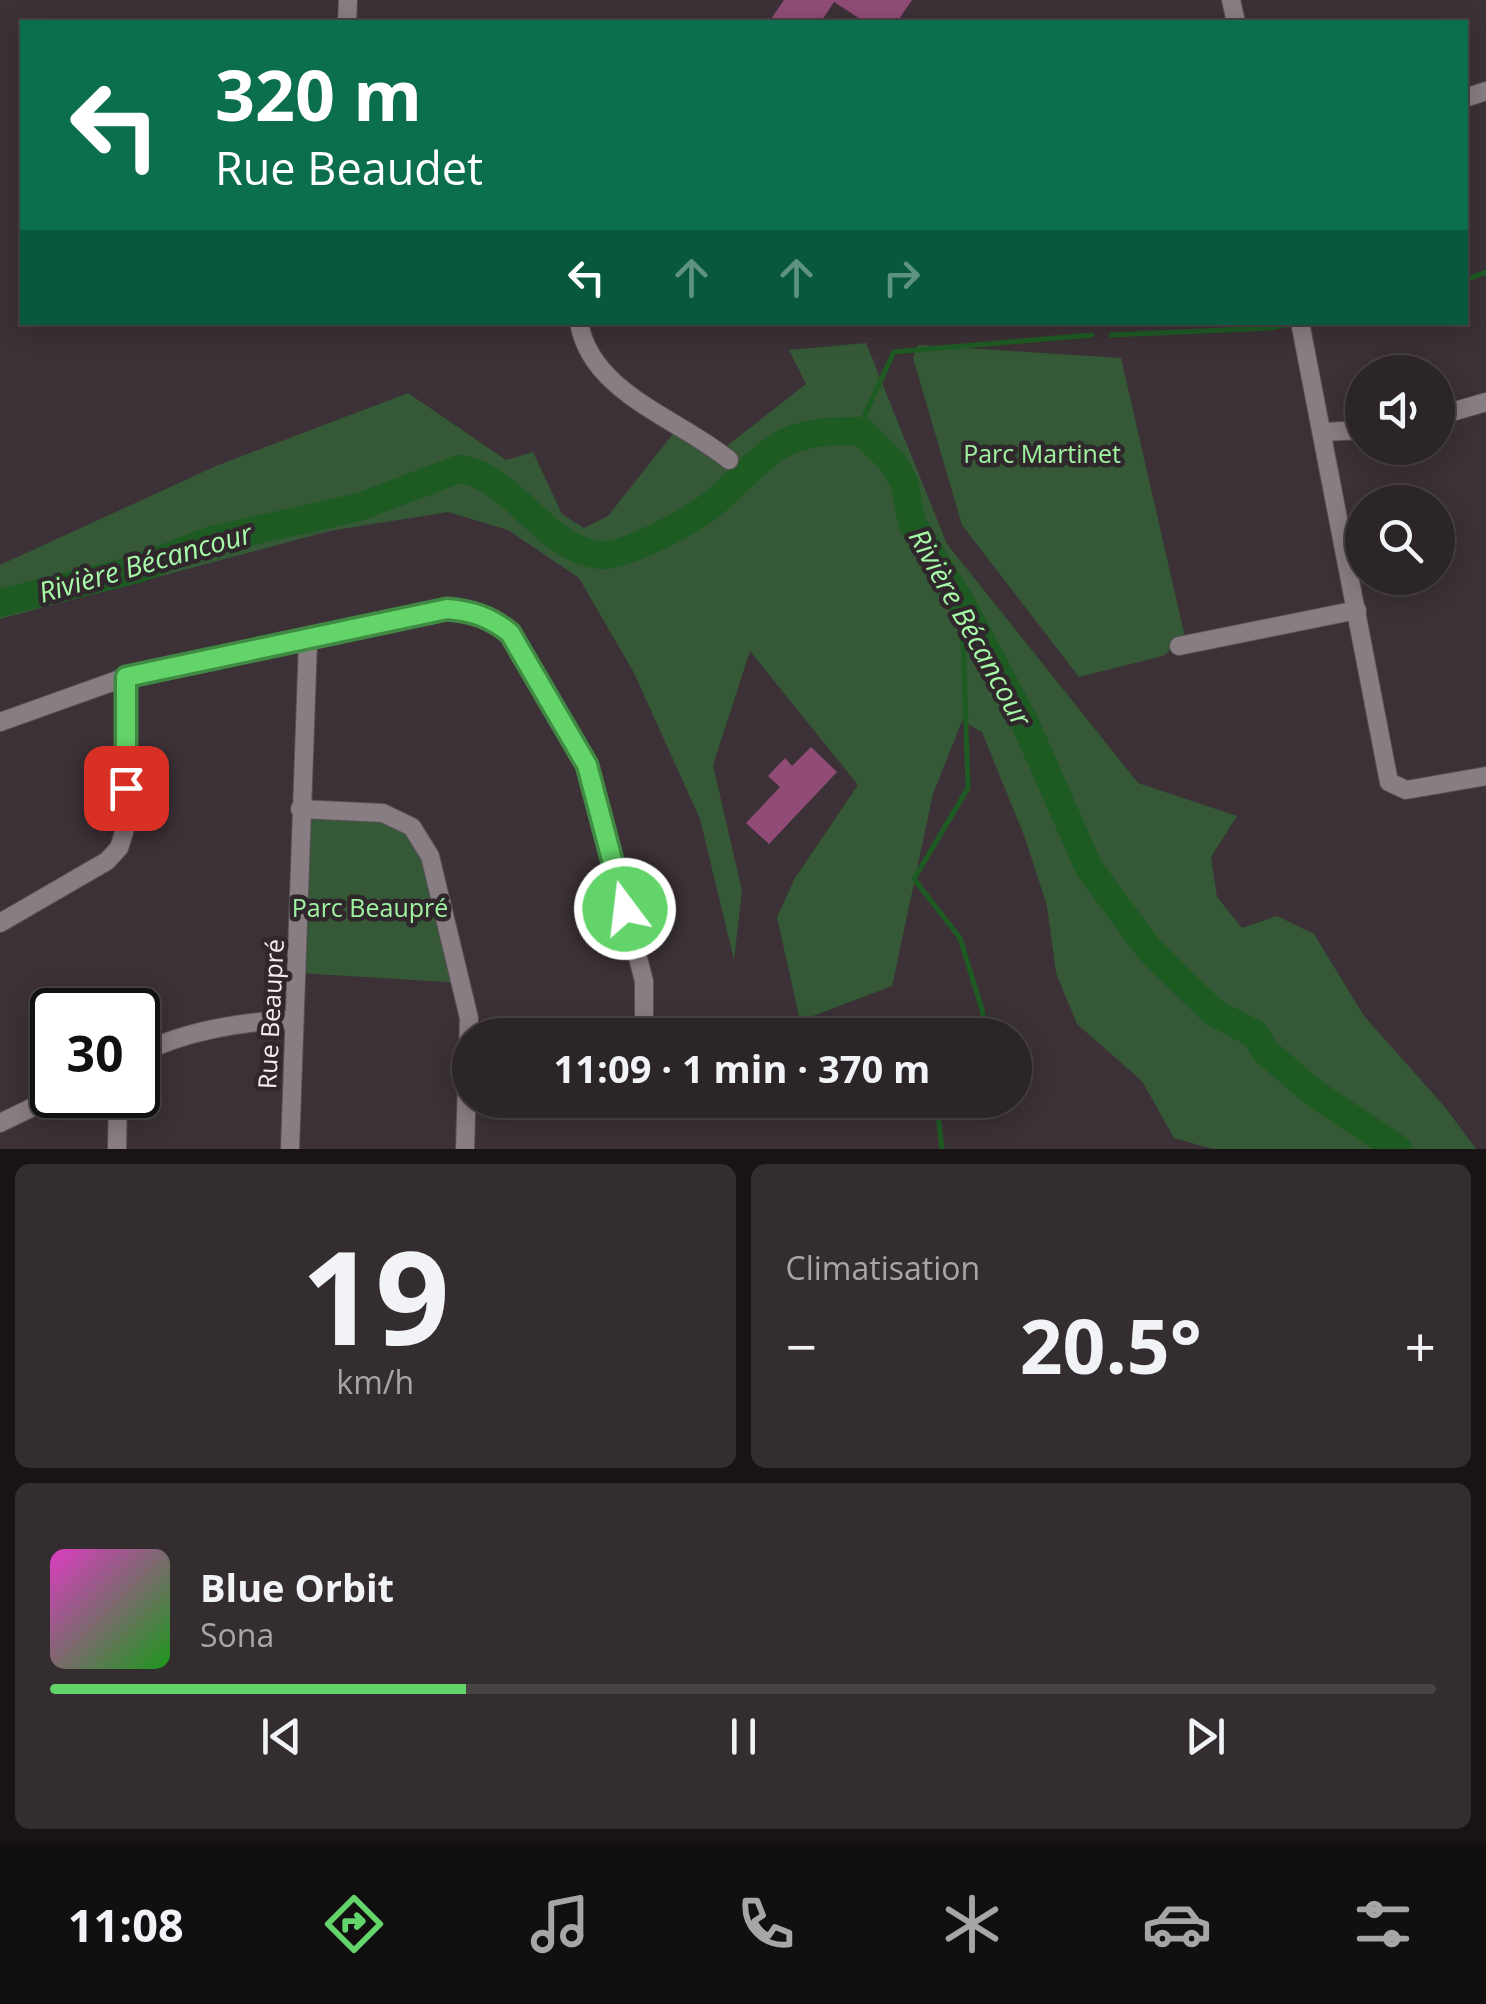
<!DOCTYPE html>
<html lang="fr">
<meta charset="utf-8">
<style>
:root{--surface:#2c2528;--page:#342d30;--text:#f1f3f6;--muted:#a6a5a8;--line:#484245;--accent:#62d469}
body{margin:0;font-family:"Open Sans",sans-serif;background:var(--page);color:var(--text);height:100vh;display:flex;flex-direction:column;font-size:38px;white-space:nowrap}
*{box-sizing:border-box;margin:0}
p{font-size:32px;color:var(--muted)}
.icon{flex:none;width:55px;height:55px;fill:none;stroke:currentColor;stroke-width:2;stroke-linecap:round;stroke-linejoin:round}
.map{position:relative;height:1149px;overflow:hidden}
.panel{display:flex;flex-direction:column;gap:15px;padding:15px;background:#181416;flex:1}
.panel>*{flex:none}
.hud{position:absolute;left:20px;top:20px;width:1448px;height:305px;border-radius:0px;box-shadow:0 5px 25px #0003,0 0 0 2px var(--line);background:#0b6e4f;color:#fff;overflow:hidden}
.controls{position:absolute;left:1345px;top:355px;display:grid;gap:20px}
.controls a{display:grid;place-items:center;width:110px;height:110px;border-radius:50%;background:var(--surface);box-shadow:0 5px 25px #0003,0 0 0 2px var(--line);font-size:50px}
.speed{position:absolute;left:30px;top:988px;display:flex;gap:20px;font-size:50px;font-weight:700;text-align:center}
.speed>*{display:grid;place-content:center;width:130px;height:130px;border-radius:50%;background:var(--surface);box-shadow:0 5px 25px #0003,0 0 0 2px var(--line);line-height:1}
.speed .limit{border:5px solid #111;border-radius:15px;background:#fff;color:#111}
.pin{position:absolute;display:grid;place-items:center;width:85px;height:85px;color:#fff;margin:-42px;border-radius:20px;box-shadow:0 5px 15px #0006}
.me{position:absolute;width:110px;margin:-55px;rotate:345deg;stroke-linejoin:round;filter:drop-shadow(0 0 8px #0008)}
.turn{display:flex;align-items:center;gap:35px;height:210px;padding:0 30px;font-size:45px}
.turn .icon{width:130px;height:130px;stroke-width:2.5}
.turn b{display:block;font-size:70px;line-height:85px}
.lanes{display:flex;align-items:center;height:95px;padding:0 30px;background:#0003;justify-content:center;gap:50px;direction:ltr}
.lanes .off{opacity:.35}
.big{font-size:75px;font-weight:700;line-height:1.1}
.panel .tile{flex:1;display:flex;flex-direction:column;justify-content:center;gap:15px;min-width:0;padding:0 35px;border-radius:15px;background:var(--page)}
.panel .dial{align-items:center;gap:0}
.dial b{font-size:130px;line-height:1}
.song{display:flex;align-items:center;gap:30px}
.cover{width:120px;height:120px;border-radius:15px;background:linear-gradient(135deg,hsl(310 70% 55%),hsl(120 70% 35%))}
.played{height:10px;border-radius:5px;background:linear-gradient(90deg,var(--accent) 30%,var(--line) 30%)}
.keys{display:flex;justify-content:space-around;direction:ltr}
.heat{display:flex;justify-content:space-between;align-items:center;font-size:55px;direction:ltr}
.panel .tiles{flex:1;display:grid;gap:15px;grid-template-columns:1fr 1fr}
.tile:last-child{grid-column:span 2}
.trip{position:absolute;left:452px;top:1018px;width:580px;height:100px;border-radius:50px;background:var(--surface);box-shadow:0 5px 25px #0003,0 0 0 2px var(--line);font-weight:700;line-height:100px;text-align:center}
.dock{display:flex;height:160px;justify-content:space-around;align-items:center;background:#120f10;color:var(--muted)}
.dock .icon{width:70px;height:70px}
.dock .selected{color:var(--accent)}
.dock b{font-size:45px;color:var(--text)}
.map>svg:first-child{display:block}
.green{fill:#355936}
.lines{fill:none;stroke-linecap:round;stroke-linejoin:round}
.stream{stroke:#1e5b23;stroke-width:5}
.river{stroke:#1e5b23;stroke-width:28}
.building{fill:#904c77}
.street-casing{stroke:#585055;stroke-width:20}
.street{stroke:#887d83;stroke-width:18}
.route-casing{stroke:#408a44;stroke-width:25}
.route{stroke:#62d469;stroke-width:18}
.labels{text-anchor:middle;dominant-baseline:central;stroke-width:9;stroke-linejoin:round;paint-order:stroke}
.park-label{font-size:25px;fill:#9ef2a0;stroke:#30272c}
.street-label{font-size:25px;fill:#f3edf0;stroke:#30272c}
.water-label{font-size:28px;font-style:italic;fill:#a6faa7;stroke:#30272c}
</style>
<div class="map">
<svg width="1486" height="1149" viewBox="0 0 1486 1149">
<rect width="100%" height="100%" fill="#3b3136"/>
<!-- green -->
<g class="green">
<path d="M866 343 947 544 1138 783 1237 816 1211 857 1217 897 1242 928 1277 916 1314 934 1364 1016 1444 1106 1476 1149H1213L1174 1138 1142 1081 1077 1024 1056 973 1047 906 1025 838 982 732 962 721 933 794 892 986 800 1021 777 917 795 878 858 785 750 651 713 765 742 891 734 960 700 819 634 673 579 578 508 530 448 512 330 531 0 619V565L216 466 408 393 506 460 533 452 562 514 584 528 608 516 680 425 719 452 806 384 789 350Z"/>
<path d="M918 345 1121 358 1185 637 1163 656 1079 677 962 525 913 358Z"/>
<path d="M300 809 368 810 412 827 463 983 299 973Z"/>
</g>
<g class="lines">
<!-- stream -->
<g class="stream">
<path d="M1465 280 1486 272"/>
<path d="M1111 335 1271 328 1294 323"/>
<path d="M861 431 862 421 894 352 1092 335"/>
<path d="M962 604 968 788 914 879 960 938 983 1013 980 1035"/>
<path d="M942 1149 938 1114 946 1100"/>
</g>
<!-- river -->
<path class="river" d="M0 603 138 569 208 541 359 507 459 469C514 476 543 549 600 555 626 557 695 519 716 501 737 484 756 460 779 446 803 431 834 431 861 431L892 461 904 482 912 523 962 604 1025 723 1089 868 1149 949 1213 1012 1255 1034 1265 1051 1314 1093 1398 1149"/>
</g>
<!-- building -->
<g class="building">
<path d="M784 0H912L897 22H865L834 2 821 22H769Z"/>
<path d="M811 747 837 772 769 844 746 823 780 787 768 776 785 758 792 766Z"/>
</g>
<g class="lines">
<!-- street casing -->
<g class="street-casing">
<g id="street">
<path d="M1231 0 1236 22"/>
<path d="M347 22 348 0"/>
<path d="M1465 98 1486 91"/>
<path d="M579 322C590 393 680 419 729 460"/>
<path d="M1300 322 1389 782 1406 790 1486 776"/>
<path d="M1438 416 1486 402"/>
<path d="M1324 432 1362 430"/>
<path d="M1179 646 1357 610"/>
<path d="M0 722 126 677 447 609C472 611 490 617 509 633L587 765 644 981V1035"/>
<path d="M300 809 383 813 412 827 430 856 469 1018 465 1149"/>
<path d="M0 923 107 861 119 848 126 826V677"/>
<path d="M138 1055C183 1031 243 1021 294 1020"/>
<path d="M0 1123 58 1095"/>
<path d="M117 1149 118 1095"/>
<path d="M290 1149 308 641"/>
</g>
</g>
<!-- street -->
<use href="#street" class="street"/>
</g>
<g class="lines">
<!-- route casing -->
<g class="route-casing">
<path id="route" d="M126 788V677L447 609C472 611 490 617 510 633L587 765 625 909"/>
</g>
<!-- route -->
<use href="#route" class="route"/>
</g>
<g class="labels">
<!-- park labels -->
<g class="park-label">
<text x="1042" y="453">Parc Martinet</text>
<text x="370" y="907">Parc Beaupré</text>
</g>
<!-- street labels -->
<g class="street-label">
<text transform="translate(270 1014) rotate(-87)">Rue Beaupré</text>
</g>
<!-- water labels -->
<g class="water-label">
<text transform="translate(145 562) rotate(-16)">Rivière Bécancour</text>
<text transform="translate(971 627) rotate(61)">Rivière Bécancour</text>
</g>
</g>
</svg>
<div class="controls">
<a><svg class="icon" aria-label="sound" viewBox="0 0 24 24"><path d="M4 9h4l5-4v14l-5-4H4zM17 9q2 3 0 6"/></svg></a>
<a><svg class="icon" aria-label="search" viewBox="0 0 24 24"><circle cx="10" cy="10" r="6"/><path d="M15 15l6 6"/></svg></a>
</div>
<div class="speed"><div class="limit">30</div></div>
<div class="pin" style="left:126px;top:788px;background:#d93025"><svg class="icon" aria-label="arrive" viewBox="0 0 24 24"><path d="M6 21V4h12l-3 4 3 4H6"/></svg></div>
<svg class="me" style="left:625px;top:909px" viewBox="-20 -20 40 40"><circle r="17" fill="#62d469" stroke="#fff" stroke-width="3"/><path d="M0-11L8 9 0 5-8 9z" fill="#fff"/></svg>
<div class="trip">11:09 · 1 min · 370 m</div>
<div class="hud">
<div class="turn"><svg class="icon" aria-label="left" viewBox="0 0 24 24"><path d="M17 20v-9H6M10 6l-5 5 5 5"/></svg><div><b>320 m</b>Rue Beaudet</div></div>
<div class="lanes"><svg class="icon" aria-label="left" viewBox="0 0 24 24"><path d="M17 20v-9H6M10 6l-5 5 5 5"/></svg><svg class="icon off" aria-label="ahead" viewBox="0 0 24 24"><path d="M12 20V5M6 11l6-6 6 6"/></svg><svg class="icon off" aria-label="ahead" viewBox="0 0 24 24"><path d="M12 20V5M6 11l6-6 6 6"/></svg><svg class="icon off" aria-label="right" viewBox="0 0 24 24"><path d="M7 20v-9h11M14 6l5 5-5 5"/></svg></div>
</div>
</div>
<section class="panel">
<div class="tiles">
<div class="tile dial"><b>19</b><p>km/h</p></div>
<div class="tile"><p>Climatisation</p>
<div class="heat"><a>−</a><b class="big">20.5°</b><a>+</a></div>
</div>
<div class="tile">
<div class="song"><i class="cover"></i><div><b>Blue Orbit</b><p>Sona</p></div></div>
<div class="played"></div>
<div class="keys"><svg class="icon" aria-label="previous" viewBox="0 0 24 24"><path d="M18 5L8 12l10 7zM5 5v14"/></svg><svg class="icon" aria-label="pause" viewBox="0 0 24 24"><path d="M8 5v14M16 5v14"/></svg><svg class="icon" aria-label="next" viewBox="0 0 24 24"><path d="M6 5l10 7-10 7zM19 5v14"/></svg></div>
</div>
</div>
</section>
<nav class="dock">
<b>11:08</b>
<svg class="icon selected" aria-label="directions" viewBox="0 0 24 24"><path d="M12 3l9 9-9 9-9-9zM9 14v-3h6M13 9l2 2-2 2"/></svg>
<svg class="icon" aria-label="music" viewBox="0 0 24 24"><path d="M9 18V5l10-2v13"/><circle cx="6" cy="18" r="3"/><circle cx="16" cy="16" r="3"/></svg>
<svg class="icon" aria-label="phone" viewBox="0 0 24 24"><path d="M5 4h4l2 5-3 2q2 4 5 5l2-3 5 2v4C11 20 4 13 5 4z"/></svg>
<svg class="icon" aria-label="climate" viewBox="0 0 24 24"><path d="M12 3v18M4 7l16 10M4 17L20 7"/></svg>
<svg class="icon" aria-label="car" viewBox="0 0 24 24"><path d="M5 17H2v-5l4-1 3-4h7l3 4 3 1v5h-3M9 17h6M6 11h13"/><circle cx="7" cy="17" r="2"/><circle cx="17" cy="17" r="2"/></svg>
<svg class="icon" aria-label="filters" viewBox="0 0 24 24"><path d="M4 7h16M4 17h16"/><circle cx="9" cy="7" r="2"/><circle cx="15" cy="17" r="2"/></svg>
</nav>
